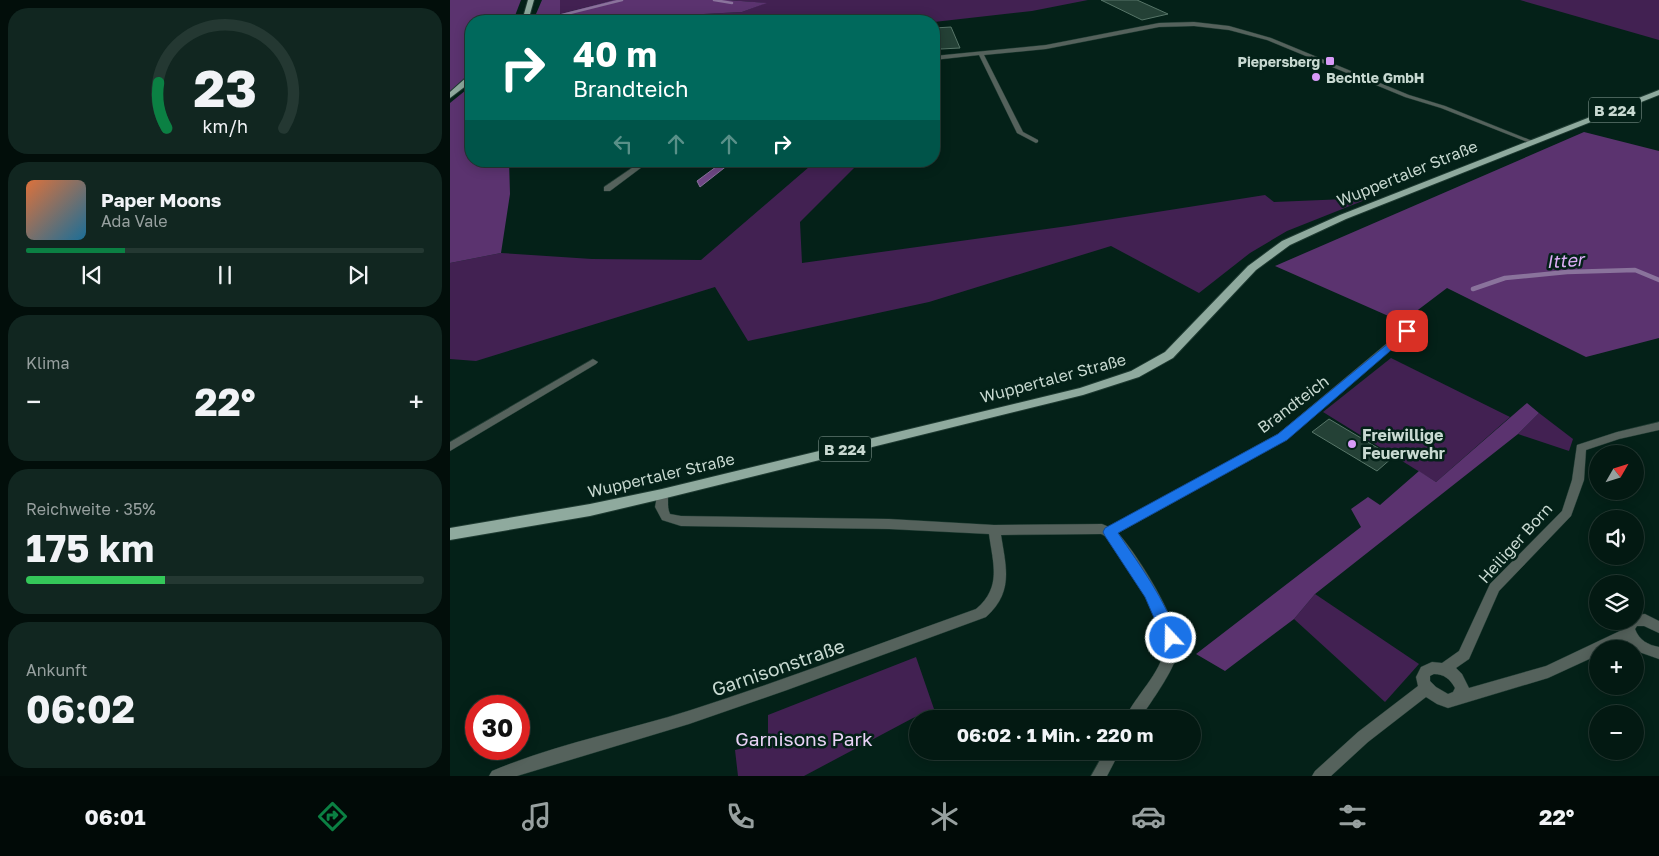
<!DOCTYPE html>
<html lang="de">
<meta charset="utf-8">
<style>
:root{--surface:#031912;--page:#112620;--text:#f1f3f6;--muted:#97a09f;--line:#243832;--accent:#0b8043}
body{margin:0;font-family:"Golos Text",sans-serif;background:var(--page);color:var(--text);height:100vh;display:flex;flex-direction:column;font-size:19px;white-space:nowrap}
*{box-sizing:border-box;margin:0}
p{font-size:16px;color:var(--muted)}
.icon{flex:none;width:28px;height:28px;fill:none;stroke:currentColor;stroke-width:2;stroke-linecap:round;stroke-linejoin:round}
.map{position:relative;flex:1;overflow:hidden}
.side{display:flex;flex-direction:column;gap:8px;padding:8px;background:#020e0a;width:450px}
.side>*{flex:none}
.hud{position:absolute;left:15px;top:15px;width:475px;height:152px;border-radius:20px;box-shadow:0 2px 12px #0003,0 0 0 1px var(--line);background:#00695c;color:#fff;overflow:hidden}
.needle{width:32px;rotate:51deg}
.buttons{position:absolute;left:1139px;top:445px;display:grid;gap:10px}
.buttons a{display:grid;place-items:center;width:55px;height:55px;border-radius:50%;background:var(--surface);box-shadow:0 2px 12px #0003,0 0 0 1px var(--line);font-size:25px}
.speed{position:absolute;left:15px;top:695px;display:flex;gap:10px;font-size:25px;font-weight:700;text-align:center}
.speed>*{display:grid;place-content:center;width:65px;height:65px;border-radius:50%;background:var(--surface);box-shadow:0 2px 12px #0003,0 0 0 1px var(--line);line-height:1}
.speed .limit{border:8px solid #d22;background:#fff;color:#111}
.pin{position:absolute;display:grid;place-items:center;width:42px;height:42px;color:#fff;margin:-21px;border-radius:10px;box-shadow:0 2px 8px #0006}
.me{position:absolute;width:55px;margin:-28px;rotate:339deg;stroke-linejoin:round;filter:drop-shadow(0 0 4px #0008)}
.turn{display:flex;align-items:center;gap:18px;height:105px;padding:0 25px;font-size:22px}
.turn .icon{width:65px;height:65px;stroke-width:2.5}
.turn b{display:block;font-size:35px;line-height:42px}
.lanes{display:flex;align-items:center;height:48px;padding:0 25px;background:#0003;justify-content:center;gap:25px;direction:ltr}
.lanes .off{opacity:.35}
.big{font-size:38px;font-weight:700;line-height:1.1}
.side .widget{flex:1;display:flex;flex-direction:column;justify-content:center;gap:8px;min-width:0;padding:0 18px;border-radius:20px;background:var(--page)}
.side .dial{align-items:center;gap:0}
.dial svg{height:130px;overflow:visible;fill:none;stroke:var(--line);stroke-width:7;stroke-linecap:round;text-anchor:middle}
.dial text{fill:var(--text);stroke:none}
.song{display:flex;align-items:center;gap:15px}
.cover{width:60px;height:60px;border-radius:8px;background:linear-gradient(135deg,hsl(20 70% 55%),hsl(200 70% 35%))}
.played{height:5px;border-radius:2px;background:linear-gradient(90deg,var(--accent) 25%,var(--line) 25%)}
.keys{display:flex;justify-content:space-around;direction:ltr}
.heat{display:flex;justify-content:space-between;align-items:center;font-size:28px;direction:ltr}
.charge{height:8px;border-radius:4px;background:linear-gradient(90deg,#34c759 35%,var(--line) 0)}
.trip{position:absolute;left:459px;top:710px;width:292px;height:50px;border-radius:25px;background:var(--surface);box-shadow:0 2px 12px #0003,0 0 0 1px var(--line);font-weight:700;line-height:50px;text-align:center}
.dock{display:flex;height:80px;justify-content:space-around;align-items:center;background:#010a07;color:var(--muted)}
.dock .icon{width:35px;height:35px}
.dock .on{color:var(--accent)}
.dock b{font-size:22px;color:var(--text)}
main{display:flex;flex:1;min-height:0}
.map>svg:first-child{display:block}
.green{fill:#422152}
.forest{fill:#5b336f}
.water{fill:#6f4785;stroke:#8a739c}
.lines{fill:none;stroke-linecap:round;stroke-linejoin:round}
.stream-far1{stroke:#8a739c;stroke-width:2.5}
.stream{stroke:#8a739c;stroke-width:4.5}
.building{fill:#244136;stroke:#577568}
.street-casing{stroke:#1f3b32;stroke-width:1}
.primary-casing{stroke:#1f3b32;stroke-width:2}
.street{fill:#55625c;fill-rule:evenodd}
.primary{fill:#8faa9e;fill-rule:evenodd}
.route{fill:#1a73e8;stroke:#114b97}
.poi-dot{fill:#d89bf8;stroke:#042118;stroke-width:2}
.labels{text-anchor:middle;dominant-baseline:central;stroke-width:5;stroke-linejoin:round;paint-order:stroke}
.far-poi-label{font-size:14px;font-weight:bold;fill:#c8d9d1;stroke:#042118;text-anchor:end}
.shield{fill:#042118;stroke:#8da29a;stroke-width:1}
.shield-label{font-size:15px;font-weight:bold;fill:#c8d9d1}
.street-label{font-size:16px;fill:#c8d9d1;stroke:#042118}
.poi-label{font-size:16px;font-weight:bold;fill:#c8d9d1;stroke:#042118;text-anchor:start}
.water-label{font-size:18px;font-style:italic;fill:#dcaef5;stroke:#042118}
.near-street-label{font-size:19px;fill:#c8d9d1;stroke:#042118}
.near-park-label{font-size:19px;fill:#ead3f7;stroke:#042118}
</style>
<main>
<section class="side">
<div class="widget dial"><svg viewBox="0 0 100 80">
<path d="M14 69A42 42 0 1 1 86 69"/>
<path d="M14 69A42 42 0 0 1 9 41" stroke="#0b8043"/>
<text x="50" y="56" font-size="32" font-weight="700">23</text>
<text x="50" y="72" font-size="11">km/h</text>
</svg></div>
<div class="widget">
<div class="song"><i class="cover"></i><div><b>Paper Moons</b><p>Ada Vale</p></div></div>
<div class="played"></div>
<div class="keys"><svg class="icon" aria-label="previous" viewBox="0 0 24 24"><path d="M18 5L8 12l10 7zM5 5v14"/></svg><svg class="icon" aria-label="pause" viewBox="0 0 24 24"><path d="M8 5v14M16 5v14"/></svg><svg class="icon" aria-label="next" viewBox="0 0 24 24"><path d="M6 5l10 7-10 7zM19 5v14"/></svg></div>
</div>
<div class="widget"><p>Klima</p>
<div class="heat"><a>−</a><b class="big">22°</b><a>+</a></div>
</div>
<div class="widget"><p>Reichweite · 35%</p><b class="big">175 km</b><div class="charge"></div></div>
<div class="widget"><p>Ankunft</p><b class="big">06:02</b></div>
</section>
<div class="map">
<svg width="1209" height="776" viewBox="0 0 1209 776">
<rect width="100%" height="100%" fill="#042118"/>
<!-- green -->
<g class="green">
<path d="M110 0H163L110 14Z"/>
<path d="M278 0H638L582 11 484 22 223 21 254 14 292 12 315 3Z"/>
<path d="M1070 0H1209V40Z"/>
<path d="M366 161H411L350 222 352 263 618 226 815 195 824 202 920 198 837 231 800 253 749 293 661 246 479 302 298 341 265 287 26 361 0 359V263L51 253 142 259 251 260Z"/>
<path d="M941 358 1060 417 986 482 873 412Z"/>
<path d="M1089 413 1123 439 1119 451 1068 434Z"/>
<path d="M865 594 969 664 935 702 844 619Z"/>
<path d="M466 657 484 709 463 718 354 776H288L285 750 318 742V715Z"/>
</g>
<!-- forest -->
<g class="forest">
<path d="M0 0H71L63 21H21V72L0 92Z"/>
<path d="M92 0H110V14L163 0H278L317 3 292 12 254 14 223 21H83Z"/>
<path d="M21 86V161H59L60 194 51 253 0 263V103Z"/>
<path d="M1134 132 1209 151V338L1136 357 997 288 952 322 825 266Z"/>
<path d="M1077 403 1089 413 1068 434 865 594 844 619 775 671 746 654 911 527 901 509 918 497 930 505 969 471 986 482Z"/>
</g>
<!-- water -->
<path class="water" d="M274 161H283L250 187 247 181Z"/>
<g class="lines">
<!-- stream-far1 -->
<g class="stream-far1">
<path d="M264 0 282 3"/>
<path d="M100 18 172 0"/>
</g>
<!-- stream -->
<path class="stream" d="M1023 289 1055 278 1117 272 1185 270 1209 280"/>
</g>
<!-- building -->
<g class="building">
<path d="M651 0H687L718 14 692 20Z"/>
<path d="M501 27 510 48 491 49 489 46H484V28Z"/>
<path d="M879 419 943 457 927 471 862 432Z"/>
</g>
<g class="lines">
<!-- street casing -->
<g class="street-casing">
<g id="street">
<path d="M744 22 779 26 821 38 959 95 995 106 1085 142 1080 143 991 108 955 97 817 40 779 30 744 26 709 27 596 49 534 55 573 132 588 140V142L586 143 567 133 529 55 484 60V56L596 45 709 23Z"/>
<path d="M192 161H200L160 191H154V187Z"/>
<path d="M957 328 960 329 962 331 960 333 836 440 668 533C687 554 729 620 728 648 727 668 701 701 690 719H675C684 697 712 672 714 649 717 628 671 541 651 534L551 535C556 567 564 592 536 617L337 690 239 724 67 776H39L42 771C106 744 175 731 241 710 337 679 431 643 526 609 552 587 543 564 539 534L439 529 231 526 212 520 205 507 208 491 212 490 216 491C220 498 216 505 220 514L231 516 439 519 544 525 652 524 659 527 828 434 954 329Z"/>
<path d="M143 359 148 362 146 364 0 451V442Z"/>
<path d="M1209 422V430L1169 439 1136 450 1134 480 1121 516 1049 591 1019 659 1006 668 1012 674 1019 688 1096 666 1172 630 1171 628 1175 621H1185V615L1195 614 1209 621V633L1194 626H1187L1185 629C1189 640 1198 645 1209 647V659L1189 652 1177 641 1160 649H1148V655L1098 678 998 708 987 704 976 697 918 742 881 776H862L865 771 908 732 968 686 966 677 971 667 982 662 992 663 1009 651 1040 584 1112 511 1122 480 1127 445 1167 432ZM984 674C994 674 1000 679 1005 688L1003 692 998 694 986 687 980 681V676Z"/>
<path d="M655 751H670L657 776H641Z"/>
</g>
</g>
<!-- primary casing -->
<g class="primary-casing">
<g id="primary">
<path d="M78 0H84L78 21H72Z"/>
<path d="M18 76H21V82L0 98V92Z"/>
<path d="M1209 90V95L896 219 840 245 806 270 723 358 689 377 633 395 212 499 140 516 0 540V528L140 504 212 489 630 388 681 371 715 352 798 266 832 241 890 215Z"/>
</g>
</g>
<!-- street -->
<use href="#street" class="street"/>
<!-- primary -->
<use href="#primary" class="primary"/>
</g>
<!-- route -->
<path class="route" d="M957 328 962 331 961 333 837 440 668 533C691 567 715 599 728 638L726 643 721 645 715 643 695 597 655 536 653 532 655 528 828 434Z"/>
<!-- markers -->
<g class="poi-dot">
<rect x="875" y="56" width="10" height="10" rx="2.5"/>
<circle cx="866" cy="77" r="5"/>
<circle cx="902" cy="444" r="5"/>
</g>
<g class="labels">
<!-- far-poi labels -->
<g class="far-poi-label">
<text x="870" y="61">Piepersberg</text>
<text x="876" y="77" text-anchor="start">Bechtle GmbH</text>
</g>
<!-- shield labels -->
<g class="shield">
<rect x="1139" y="97.5" width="52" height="25" rx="4"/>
<rect x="369" y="436.5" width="52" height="25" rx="4"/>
</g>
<g class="shield-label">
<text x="1165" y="110">B 224</text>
<text x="395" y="449">B 224</text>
</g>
<!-- street labels -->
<g class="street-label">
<text transform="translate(957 173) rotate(-22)">Wuppertaler Straße</text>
<text transform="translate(603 378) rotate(-15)">Wuppertaler Straße</text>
<text transform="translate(843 404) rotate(-37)">Brandteich</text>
<text transform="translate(211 475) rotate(-13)">Wuppertaler Straße</text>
<text transform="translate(1065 543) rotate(-48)">Heiliger Born</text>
</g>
<!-- poi labels -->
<g class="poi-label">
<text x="912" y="435">Freiwillige<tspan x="912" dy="18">Feuerwehr</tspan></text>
</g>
<!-- water labels -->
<g class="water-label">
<text transform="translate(1115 260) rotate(-4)">Itter</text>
</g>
<!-- near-street labels -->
<g class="near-street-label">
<text transform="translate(328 667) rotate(-19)">Garnisonstraße</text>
</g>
<!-- near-park labels -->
<g class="near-park-label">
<text x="354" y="738">Garnisons Park</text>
</g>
</g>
</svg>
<div class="buttons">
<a><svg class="needle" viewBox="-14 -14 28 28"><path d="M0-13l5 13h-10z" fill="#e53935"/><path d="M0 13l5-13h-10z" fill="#97a09f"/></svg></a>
<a><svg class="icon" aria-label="sound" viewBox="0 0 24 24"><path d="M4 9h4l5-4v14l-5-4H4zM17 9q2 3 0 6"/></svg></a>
<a><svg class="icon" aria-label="layers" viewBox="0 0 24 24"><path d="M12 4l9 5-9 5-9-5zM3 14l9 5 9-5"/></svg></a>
<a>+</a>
<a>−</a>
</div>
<div class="speed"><div class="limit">30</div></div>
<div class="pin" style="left:957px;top:331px;background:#d93025"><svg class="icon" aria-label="arrive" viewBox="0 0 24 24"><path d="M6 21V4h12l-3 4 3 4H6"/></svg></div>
<svg class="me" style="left:721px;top:638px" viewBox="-20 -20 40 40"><circle r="17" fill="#1a73e8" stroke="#fff" stroke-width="3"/><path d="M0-11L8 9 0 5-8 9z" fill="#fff"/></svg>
<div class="trip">06:02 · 1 Min. · 220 m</div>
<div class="hud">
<div class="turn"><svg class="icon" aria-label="right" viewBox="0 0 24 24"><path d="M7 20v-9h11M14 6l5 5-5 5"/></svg><div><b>40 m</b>Brandteich</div></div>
<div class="lanes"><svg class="icon off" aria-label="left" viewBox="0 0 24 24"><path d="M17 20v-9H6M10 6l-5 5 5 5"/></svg><svg class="icon off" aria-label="ahead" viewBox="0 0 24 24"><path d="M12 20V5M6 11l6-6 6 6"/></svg><svg class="icon off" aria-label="ahead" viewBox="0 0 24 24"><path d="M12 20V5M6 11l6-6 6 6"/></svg><svg class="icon" aria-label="right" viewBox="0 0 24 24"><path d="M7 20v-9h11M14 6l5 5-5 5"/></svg></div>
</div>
</div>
</main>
<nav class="dock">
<b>06:01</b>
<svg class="icon on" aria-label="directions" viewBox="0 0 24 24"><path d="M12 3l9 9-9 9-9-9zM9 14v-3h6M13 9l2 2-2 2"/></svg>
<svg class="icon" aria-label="music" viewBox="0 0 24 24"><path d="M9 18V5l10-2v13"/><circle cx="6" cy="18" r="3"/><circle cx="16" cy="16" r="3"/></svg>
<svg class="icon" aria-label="phone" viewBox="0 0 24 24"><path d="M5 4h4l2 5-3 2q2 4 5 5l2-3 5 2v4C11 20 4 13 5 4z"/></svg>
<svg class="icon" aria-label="climate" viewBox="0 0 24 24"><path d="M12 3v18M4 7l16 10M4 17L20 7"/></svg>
<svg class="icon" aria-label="car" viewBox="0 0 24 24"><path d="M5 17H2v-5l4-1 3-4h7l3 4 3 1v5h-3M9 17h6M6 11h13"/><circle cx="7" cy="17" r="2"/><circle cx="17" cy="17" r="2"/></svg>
<svg class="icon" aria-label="filters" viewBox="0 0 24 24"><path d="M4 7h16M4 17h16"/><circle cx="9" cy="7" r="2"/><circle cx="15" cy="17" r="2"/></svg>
<b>22°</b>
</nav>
